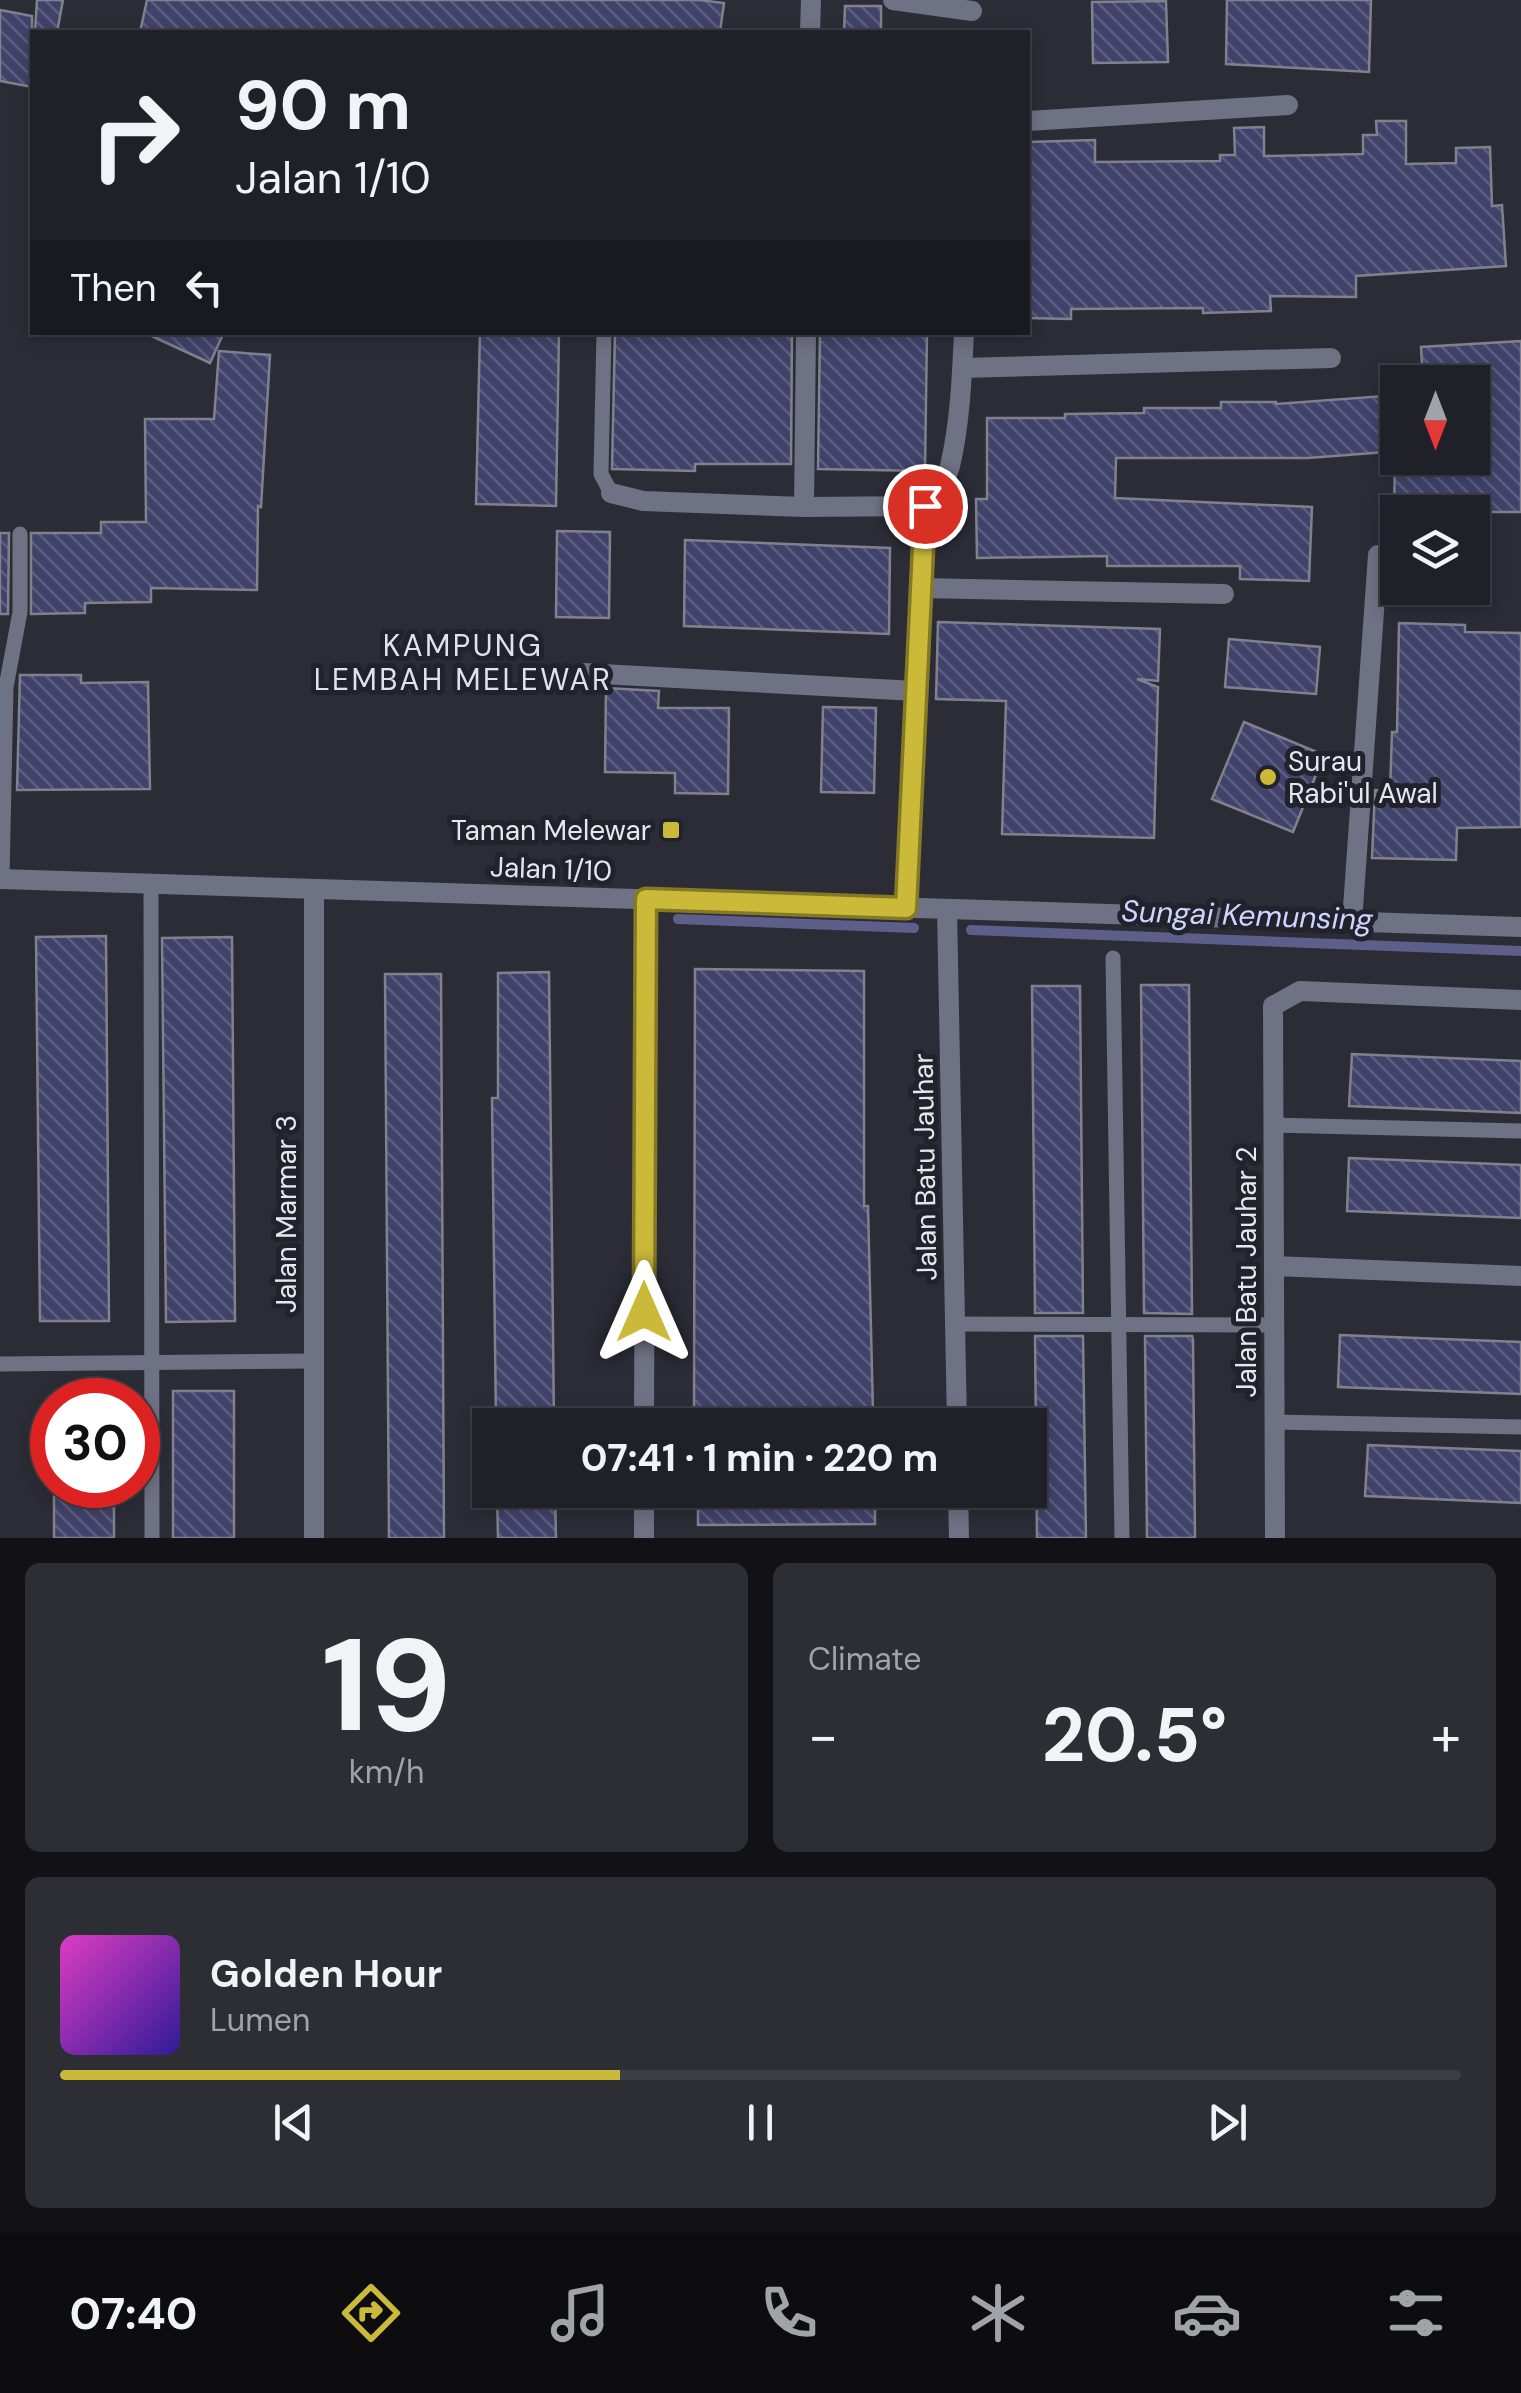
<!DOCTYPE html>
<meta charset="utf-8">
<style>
:root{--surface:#202128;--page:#2d2e34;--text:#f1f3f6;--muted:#a2a3a8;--line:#3d3e45;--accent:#cbba39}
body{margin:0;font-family:"DM Sans",sans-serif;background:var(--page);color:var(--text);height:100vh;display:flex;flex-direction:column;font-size:38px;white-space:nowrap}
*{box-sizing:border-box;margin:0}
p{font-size:32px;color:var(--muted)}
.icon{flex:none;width:55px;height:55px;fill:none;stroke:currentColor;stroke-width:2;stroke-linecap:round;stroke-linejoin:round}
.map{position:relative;height:1538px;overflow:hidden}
.side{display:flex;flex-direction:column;gap:25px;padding:25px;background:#121216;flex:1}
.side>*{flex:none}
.banner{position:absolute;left:30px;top:30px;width:1000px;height:305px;border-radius:0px;box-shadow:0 5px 15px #0003,0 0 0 2px var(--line);background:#202128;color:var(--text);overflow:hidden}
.needle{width:65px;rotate:180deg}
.buttons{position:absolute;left:1380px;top:365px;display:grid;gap:20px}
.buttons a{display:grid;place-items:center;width:110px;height:110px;border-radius:0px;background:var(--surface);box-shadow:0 5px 15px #0003,0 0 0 2px var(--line);font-size:50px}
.speed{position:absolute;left:30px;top:1378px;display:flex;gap:20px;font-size:50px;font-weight:700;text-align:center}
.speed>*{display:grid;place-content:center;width:130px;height:130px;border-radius:50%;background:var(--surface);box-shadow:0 5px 15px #0003,0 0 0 2px var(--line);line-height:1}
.speed .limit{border:15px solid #d22;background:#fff;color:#111}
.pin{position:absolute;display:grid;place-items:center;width:85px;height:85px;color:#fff;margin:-42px;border:5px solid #fff;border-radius:50%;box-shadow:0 2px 10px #0007}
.me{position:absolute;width:110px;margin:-55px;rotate:0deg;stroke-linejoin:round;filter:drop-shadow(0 0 8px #0008)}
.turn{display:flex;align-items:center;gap:35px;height:210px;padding:0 40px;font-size:45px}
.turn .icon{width:130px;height:130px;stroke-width:2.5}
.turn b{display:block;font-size:70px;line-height:85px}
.then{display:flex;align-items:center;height:95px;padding:0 40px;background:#0003;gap:20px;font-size:38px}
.big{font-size:75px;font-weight:700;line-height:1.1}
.side .widget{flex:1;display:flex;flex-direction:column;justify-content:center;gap:15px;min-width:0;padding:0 35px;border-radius:15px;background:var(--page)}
.side .dial{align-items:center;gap:0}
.dial b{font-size:130px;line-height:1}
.song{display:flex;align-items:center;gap:30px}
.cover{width:120px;height:120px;border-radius:15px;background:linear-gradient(135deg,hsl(310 70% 55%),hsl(250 70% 35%))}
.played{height:10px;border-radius:5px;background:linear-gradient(90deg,var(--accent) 40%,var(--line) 40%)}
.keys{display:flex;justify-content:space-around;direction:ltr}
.heat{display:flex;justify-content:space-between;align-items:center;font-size:55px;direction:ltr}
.side .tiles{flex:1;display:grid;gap:25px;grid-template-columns:1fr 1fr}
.widget:last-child{grid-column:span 2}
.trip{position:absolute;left:472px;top:1408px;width:575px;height:100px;border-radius:0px;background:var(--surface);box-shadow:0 5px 15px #0003,0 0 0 2px var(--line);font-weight:700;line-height:100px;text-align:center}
.dock{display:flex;height:160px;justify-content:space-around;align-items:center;background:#0d0d10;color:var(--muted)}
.dock .icon{width:70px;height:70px}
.dock .active{color:var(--accent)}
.dock b{font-size:45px;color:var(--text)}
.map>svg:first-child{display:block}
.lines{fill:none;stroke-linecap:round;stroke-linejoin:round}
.stream{stroke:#5d5f8a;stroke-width:10}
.building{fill:url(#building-back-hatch);stroke:#80818d;stroke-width:2.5}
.service{stroke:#6f7184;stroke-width:15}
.minor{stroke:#6f7184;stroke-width:20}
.route-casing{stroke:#847925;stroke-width:25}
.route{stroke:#cbba39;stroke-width:18}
.poi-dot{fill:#cbba39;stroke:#22222c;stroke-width:4}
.labels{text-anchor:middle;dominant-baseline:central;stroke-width:10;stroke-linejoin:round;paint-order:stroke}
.poi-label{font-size:28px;fill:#e7e8ee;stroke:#22222c;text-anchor:start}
.street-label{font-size:28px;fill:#e7e8ee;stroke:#22222c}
.neighbourhood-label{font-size:30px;letter-spacing:2.5px;fill:#e1e2ef;stroke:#22222c}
.water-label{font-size:30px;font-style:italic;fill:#d0d4fe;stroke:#22222c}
</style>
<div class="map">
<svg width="1521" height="1538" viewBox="0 0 1521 1538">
<defs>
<pattern id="building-back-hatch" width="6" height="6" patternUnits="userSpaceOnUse" patternTransform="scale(2.5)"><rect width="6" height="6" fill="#41426a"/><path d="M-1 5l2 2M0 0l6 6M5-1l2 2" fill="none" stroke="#5c5d80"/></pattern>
</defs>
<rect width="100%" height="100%" fill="#2b2c36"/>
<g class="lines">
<!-- stream -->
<g class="stream">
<path d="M678 919 914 928"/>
<path d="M971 930 1521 951"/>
</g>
</g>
<!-- building -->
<g class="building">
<path d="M37 0H63L57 32H35Z"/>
<path d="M147 0H699L724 3 720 32H140Z"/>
<path d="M1227 0H1371L1369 72 1226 64Z"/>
<path d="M1166 1 1168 62 1093 63 1092 2Z"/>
<path d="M845 6H881V32H844Z"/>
<path d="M0 10 32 16V87L0 81Z"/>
<path d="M1376 121H1406V164L1456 163V148L1490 147 1492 206 1502 205 1506 266 1356 276V297L1270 296 1271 311 1203 313V308L1071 309V319L1028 318V142L1095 140V162L1220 161V155H1235L1234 128 1264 127V156L1363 154V135H1377Z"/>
<path d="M143 332H224L210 363Z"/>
<path d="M480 332H559L556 506 476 504Z"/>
<path d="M615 332H792L791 464H695V471L612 469Z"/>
<path d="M820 332H927L925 471 818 469Z"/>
<path d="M1521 341V512H1394L1395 458H1472V382H1423L1421 347Z"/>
<path d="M219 351 270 355 261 507 258 506 257 590 151 588V602L85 603V613L31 614V533H101V522H146L145 419H214Z"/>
<path d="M1398 395V451L1308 458H1116L1115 498 1312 507 1309 581 1240 579V566H1107V556L977 558 976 499H987V418H1065V414L1144 413V408H1221V402H1276V404Z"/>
<path d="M557 531 610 532 609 618 556 617Z"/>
<path d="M0 533H9L8 614H0Z"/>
<path d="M685 540 890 548 889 634 684 626Z"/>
<path d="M938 622 1160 629 1158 681 1137 679 1158 687 1154 838 1002 834 1006 701 936 699Z"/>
<path d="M1399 623 1465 625V632L1521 633V827L1457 828 1456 860 1372 858 1375 790 1390 791 1392 732H1397Z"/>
<path d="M1229 639 1320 647 1316 694 1225 687Z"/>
<path d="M20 675H81V683L148 682 150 789 17 790Z"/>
<path d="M606 688 659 691 658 708H729L728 794 675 793V773L605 772Z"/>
<path d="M823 707 876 708 874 793 821 792Z"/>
<path d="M1244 722 1324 755 1293 832 1212 799Z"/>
<path d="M106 936 109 1321H40L36 937Z"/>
<path d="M232 937 235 1321 166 1322 162 938Z"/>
<path d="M695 969 864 971V1206H868L873 1412 694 1413Z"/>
<path d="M549 972 554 1423 496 1424 492 1098H498V973Z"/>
<path d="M385 974H441L444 1538H389Z"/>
<path d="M1141 985H1189L1192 1314 1144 1313Z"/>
<path d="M1032 986H1080L1083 1313H1035Z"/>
<path d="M1352 1054 1521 1061V1113L1349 1106Z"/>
<path d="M1349 1158 1521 1165V1218L1347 1211Z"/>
<path d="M1340 1335 1521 1342V1394L1338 1387Z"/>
<path d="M1035 1336H1083L1086 1538H1037Z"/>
<path d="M1145 1336H1192L1193 1339 1195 1538H1147Z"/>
<rect x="173" y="1391" width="61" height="147"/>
<path d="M1368 1445 1521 1451V1503L1365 1496Z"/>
<rect x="54" y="1485" width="60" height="53"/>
<path d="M497 1490H555L556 1538H498Z"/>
<path d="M698 1490H875V1524L698 1525Z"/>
</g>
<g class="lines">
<!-- service -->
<g class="service">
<path d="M604 332 601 474 611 493"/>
<path d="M2 879 6 687 20 612V534"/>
<path d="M151 884 152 1538"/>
<path d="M1113 958 1122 1538"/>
<path d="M1272 1125 1521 1131"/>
<path d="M955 1324 1273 1325"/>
<path d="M0 1364 314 1361"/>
<path d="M1274 1422 1521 1427"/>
</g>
<!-- minor -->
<g class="minor">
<path d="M893 0 972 11"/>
<path d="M810 32 811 0"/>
<path d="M1028 121 1288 105"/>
<path d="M963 368 1331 358"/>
<path d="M611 493 643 501 804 507 925 506"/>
<path d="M804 507 806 332"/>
<path d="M921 588 1224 594"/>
<path d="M583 673 916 691"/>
<path d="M0 879 1521 927"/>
<path d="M314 889V1538"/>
<path d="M906 908 925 506C931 491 946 483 950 466 960 424 962 376 964 332"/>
<path d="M947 909 957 1425"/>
<path d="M1352 922 1378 555"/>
<path d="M1274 1266 1521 1276"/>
<path d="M644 1425 646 899"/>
<path d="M958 1490 959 1538"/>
<path d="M644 1538V1490"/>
<path d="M1275 1538 1273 1006 1300 991 1521 1000"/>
</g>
</g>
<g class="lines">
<!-- route casing -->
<g class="route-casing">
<path id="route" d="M644 1312 646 899 906 908 925 506"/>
</g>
<!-- route -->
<use href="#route" class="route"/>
</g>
<!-- markers -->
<g class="poi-dot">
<circle cx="1268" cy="777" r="10"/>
<rect x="661" y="820" width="20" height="20" rx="5"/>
</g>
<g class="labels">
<!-- poi labels -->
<g class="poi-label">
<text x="1288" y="761">Surau<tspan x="1288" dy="32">Rabi'ul Awal</tspan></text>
<text x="651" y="830" text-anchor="end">Taman Melewar</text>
</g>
<!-- street labels -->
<g class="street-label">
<text transform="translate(551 869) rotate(2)">Jalan 1/10</text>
<text transform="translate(925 1167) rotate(-91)">Jalan Batu Jauhar</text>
<text transform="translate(286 1214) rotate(-90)">Jalan Marmar 3</text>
<text transform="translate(1246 1272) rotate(-90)">Jalan Batu Jauhar 2</text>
</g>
<!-- neighbourhood labels -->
<g class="neighbourhood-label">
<text x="463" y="645">KAMPUNG<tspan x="463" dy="34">LEMBAH MELEWAR</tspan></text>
</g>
<!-- water labels -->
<g class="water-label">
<text transform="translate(1247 915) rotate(2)">Sungai Kemunsing</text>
</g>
</g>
</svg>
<div class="buttons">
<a><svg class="needle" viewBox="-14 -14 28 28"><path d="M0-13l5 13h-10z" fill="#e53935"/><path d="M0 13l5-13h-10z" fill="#a2a3a8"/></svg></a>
<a><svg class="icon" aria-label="layers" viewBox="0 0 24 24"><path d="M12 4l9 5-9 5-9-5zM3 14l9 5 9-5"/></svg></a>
</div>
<div class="speed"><div class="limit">30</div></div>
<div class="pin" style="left:925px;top:506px;background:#d93025"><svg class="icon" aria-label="arrive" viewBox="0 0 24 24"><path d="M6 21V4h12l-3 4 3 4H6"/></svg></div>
<svg class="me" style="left:644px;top:1312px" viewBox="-20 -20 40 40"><path d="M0-17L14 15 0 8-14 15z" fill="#cbba39" stroke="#fff" stroke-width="4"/></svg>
<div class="trip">07:41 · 1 min · 220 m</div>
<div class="banner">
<div class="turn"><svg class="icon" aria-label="right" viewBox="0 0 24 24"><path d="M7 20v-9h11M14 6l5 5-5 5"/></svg><div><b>90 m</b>Jalan 1/10</div></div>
<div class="then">Then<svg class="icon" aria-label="left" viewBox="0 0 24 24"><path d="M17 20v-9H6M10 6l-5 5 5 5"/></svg></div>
</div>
</div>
<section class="side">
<div class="tiles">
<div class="widget dial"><b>19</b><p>km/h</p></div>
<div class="widget"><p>Climate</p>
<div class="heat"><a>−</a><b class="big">20.5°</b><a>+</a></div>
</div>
<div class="widget">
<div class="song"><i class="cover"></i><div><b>Golden Hour</b><p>Lumen</p></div></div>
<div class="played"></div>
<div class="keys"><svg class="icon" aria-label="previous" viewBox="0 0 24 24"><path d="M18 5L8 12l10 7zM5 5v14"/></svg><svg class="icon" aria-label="pause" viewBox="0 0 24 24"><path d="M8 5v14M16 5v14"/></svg><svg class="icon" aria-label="next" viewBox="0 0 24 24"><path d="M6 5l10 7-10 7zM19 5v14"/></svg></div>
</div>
</div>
</section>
<nav class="dock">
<b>07:40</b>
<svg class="icon active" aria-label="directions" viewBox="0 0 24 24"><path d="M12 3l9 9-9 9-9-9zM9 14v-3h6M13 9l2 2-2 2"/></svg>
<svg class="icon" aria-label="music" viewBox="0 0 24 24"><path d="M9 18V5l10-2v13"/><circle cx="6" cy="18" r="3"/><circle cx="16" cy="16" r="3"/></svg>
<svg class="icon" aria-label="phone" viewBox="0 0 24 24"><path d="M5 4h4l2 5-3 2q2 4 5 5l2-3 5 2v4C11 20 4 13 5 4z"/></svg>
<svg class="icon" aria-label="climate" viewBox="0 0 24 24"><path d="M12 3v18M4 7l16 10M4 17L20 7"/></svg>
<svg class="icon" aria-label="car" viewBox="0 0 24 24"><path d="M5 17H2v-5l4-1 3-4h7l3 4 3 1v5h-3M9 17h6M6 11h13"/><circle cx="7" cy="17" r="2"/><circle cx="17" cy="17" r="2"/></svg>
<svg class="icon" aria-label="filters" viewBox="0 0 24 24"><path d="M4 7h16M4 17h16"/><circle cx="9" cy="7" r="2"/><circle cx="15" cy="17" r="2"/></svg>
</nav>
